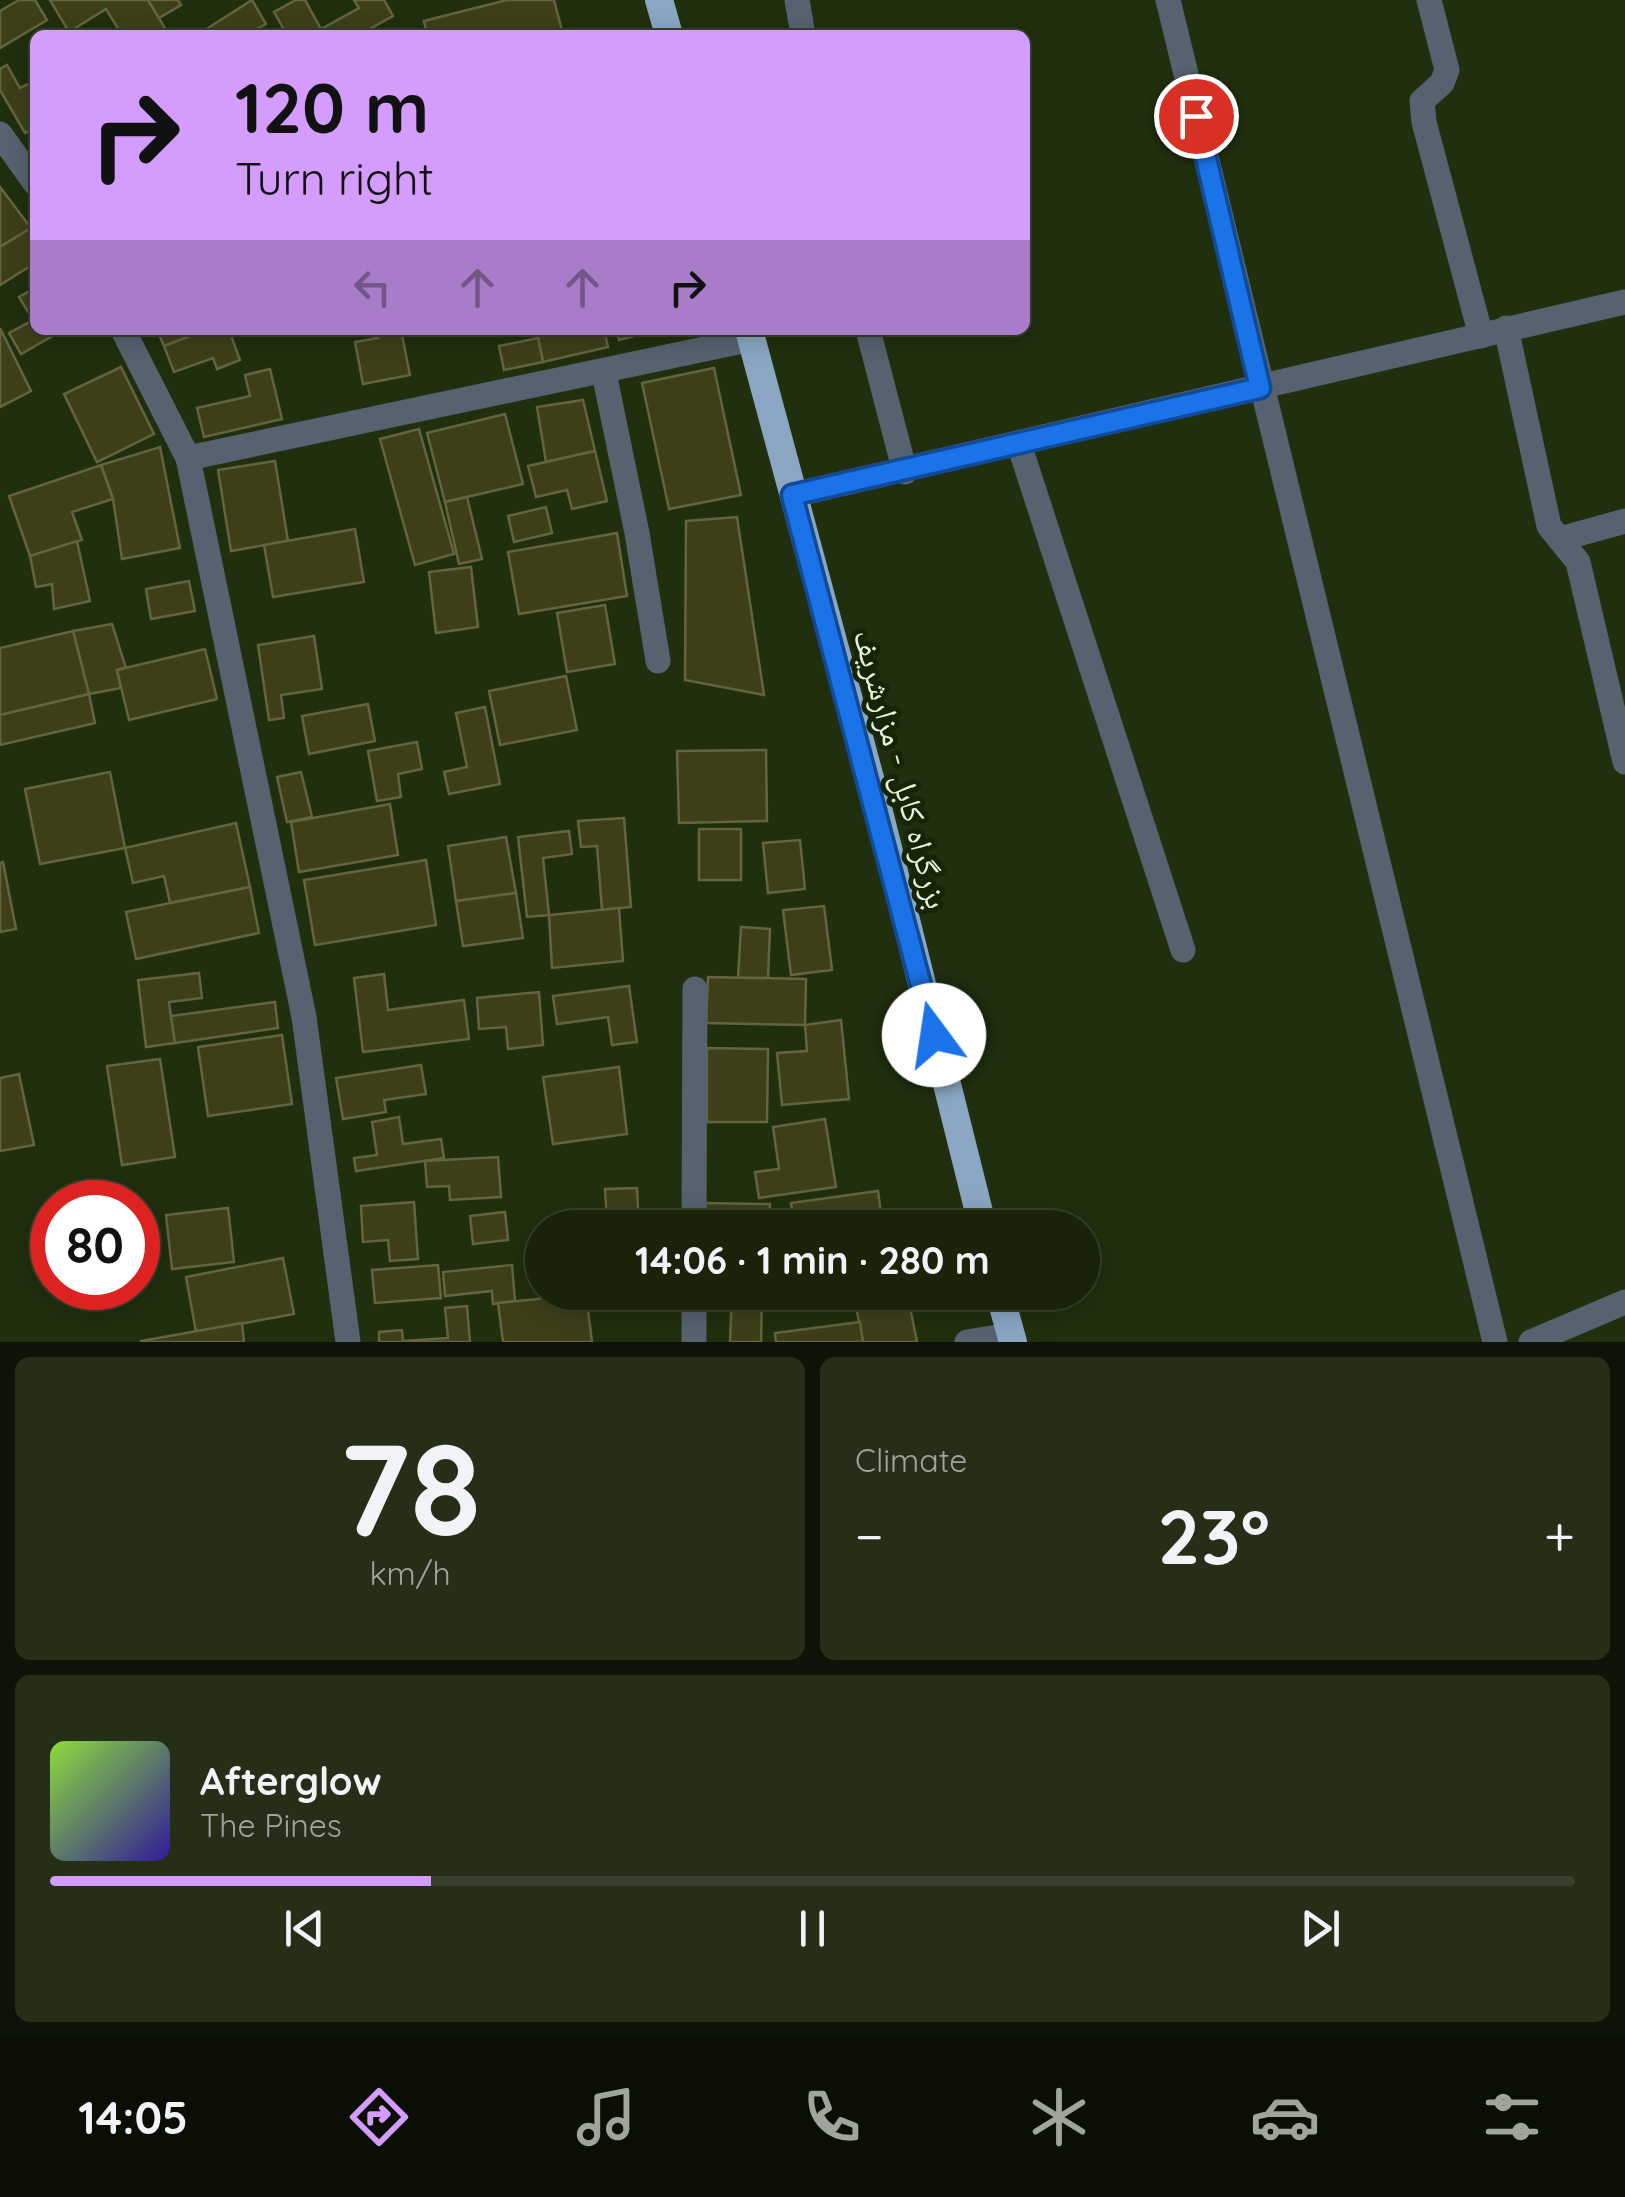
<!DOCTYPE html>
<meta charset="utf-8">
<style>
:root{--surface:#18230a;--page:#252f18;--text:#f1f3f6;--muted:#9fa49c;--line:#36402b;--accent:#d49cfc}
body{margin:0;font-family:Quicksand,"Noto Naskh Arabic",sans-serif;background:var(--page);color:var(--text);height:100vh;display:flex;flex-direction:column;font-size:38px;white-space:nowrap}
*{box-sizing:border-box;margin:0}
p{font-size:32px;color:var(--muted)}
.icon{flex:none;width:55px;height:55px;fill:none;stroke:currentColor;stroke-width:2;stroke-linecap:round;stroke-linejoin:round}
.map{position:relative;height:1342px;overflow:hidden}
.details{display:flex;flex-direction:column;gap:15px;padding:15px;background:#0d1306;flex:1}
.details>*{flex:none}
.banner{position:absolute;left:30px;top:30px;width:1000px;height:305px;border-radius:15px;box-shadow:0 5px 25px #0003,0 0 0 2px var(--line);background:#d49cfc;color:#111;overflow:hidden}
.speed{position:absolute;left:30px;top:1180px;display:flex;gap:20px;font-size:50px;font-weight:700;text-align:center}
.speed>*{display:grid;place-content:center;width:130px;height:130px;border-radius:50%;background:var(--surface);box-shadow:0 5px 25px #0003,0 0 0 2px var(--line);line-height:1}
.speed .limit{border:15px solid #d22;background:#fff;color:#111}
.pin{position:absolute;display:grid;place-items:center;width:85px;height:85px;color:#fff;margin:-42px;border:5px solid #fff;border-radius:50%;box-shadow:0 2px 10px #0007}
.me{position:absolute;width:110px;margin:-55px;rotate:346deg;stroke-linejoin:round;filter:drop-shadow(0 0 8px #0008)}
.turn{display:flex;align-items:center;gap:35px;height:210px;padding:0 40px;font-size:45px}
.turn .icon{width:130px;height:130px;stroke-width:2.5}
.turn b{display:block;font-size:70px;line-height:85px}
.lanes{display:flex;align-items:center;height:95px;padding:0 40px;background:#0003;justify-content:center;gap:50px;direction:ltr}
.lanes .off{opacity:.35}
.big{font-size:75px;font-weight:700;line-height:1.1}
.details .card{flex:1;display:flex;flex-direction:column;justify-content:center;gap:15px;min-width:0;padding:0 35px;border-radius:15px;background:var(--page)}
.details .dial{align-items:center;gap:0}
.dial b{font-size:130px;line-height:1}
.song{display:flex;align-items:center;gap:30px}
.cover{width:120px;height:120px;border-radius:15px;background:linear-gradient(135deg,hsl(90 70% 55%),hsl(250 70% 35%))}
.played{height:10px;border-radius:5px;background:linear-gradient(90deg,var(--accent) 25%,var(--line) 25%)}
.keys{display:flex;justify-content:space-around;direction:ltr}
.heat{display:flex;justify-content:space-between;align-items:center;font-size:55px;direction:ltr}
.details .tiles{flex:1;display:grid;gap:15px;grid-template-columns:1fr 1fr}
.card:last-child{grid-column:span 2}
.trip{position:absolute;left:525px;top:1210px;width:575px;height:100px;border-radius:50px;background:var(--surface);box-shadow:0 5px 25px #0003,0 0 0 2px var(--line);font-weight:700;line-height:100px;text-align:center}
.menu{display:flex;height:160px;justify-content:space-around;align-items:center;background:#0a0e04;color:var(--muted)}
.menu .icon{width:70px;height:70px}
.menu .selected{color:var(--accent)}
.menu b{font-size:45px;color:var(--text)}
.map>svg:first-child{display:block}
.building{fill:#3e3f19;stroke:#64653f;stroke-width:2.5}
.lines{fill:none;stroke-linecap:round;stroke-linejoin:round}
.minor{stroke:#56626f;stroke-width:25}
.trunk{stroke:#8aa6c3;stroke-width:28}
.route-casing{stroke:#114b97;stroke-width:25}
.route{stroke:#1a73e8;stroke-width:18}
.labels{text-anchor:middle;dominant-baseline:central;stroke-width:10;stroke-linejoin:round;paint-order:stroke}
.street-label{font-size:32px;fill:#e7f2de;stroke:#162505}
</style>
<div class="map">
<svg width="1625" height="1342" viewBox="0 0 1625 1342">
<rect width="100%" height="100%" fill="#202f0e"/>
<!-- building -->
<g class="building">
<path d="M19 0H35L47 20 0 48V11Z"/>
<path d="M50 0H148L169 35H122L106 9 69 32Z"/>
<path d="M148 0H178L181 5 159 18Z"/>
<path d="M252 0 266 24 246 35H197Z"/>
<path d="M296 0H305L321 29 359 8 354 0H384L393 16 359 35H287L274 12Z"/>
<path d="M507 0H554L563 35H427L424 21Z"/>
<path d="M7 65 20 88 28 84 35 96V128L25 133 0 90V69Z"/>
<path d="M0 187 31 228 0 247Z"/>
<path d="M31 228 35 263 0 285V247Z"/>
<path d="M35 288V330H63L21 354 9 333 33 320 19 297Z"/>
<path d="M0 328 31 391 0 407Z"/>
<path d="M157 330H182L185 338 164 346Z"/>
<path d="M206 330H229L240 360 217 369 213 358 174 372 164 346Z"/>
<path d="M376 330H401L410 375 363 384 355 342 378 338Z"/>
<path d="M604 330 608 347 543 362 537 332Z"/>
<path d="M616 330H653V331L619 340Z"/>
<path d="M538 338 543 362 504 370 499 346Z"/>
<path d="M121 367 154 434 97 462 64 394Z"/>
<path d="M714 368 741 495 669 509 642 383Z"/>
<path d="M270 369 282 419 204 437 197 408 250 396 245 375Z"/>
<path d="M583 400 595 451 546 462 537 407Z"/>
<path d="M505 414 523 484 445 502 427 433Z"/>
<path d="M419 429 454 554 415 565 380 439Z"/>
<path d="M160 447 180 548 122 559 113 499 101 465Z"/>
<path d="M595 451 607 501 572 509 567 490 536 497 528 466Z"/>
<path d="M275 461 288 541 231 551 218 470Z"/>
<path d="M101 465 113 499 72 512 82 540 30 556 9 496Z"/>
<path d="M467 497 482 559 459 564 445 502Z"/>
<path d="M546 507 552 533 514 542 508 516Z"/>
<path d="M737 517 764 695 685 680 686 521Z"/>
<path d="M355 529 364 582 273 597 264 545Z"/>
<path d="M617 533 627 596 519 614 508 552Z"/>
<path d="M77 541 90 601 54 609 52 584 36 587 30 556Z"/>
<path d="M471 567 478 627 436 633 429 572Z"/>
<path d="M189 581 195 611 151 619 146 589Z"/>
<path d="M605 605 615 664 567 672 557 613Z"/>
<path d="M112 624 126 668 117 670 121 688 89 694 73 631Z"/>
<path d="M73 631 89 694 0 715V648Z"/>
<path d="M314 636 322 689 281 695 284 718 269 720 258 645Z"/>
<path d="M205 649 217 699 129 720 117 670Z"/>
<path d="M566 676 577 730 500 745 489 691Z"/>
<path d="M89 694 95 723 0 745V715Z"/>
<path d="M368 704 375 741 309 754 302 716Z"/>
<path d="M485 707 500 784 449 794 444 772 467 767 456 713Z"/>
<path d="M417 742 422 769 398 774 401 797 377 801 368 751Z"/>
<path d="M766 750 767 821 679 823 677 751Z"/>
<path d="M110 772 125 848 40 864 25 789Z"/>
<path d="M301 772 312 817 287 822 277 777Z"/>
<path d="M390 804 398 855 299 872 291 822Z"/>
<path d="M624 818 631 907 602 910 597 846 581 847 578 821Z"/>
<path d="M236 823 250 887 170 903 164 876 133 883 125 848Z"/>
<rect x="699" y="829" width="42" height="51"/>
<path d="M569 831 572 854 543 858 549 915 527 917 518 837Z"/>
<path d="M506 837 516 893 456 901 448 846Z"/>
<path d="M800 840 805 889 768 893 763 843Z"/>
<path d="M426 860 436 925 315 945 304 880Z"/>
<path d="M3 862 16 929 0 932V863Z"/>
<path d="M250 887 259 933 136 959 126 912Z"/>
<path d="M516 893 523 938 463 946 456 901Z"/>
<path d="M824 906 832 970 791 975 783 910Z"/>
<path d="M619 908 623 961 552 968 549 915Z"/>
<path d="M741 927 770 929 768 978H738Z"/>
<path d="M199 973 202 998 169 1002 175 1043 146 1047 138 980Z"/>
<path d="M384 974 388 1010 464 1000 469 1039 363 1052 354 978Z"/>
<path d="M708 977 806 979 805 1025 706 1023Z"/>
<path d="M629 986 637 1042 612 1045 608 1017 557 1024 553 996Z"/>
<path d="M539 992 543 1045 508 1049 506 1027 479 1029 477 998Z"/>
<path d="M275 1002 278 1028 175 1043 171 1016Z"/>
<path d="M841 1020 849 1099 782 1105 777 1053 807 1051 805 1025Z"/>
<path d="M282 1035 292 1104 208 1116 198 1047Z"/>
<path d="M707 1048 768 1049 767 1122H707Z"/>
<path d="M160 1059 175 1157 122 1165 107 1066Z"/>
<path d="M421 1065 426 1094 384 1100 386 1112 343 1119 336 1078Z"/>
<path d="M619 1067 627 1134 553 1144 543 1077Z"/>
<path d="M19 1074 34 1145 0 1151V1078Z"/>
<path d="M399 1117 403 1144 441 1139 444 1158 356 1171 354 1158 377 1155 372 1122Z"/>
<path d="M825 1119 836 1187 759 1198 755 1172 779 1169 773 1127Z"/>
<path d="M498 1157 501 1197 450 1200 449 1186 427 1187 425 1161Z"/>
<path d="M637 1188 639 1228H548V1224L607 1221 605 1189Z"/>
<path d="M878 1191 882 1221 795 1228 791 1203Z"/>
<path d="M414 1202 418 1259 390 1261 388 1240 363 1242 361 1206Z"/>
<path d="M703 1203 770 1204 769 1228H702Z"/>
<path d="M228 1208 234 1262 172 1269 166 1215Z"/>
<path d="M505 1212 508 1240 473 1244 470 1216Z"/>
<path d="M283 1258 294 1314 196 1332 186 1277Z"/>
<path d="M438 1265 441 1298 375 1303 372 1270Z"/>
<path d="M512 1265 515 1301 493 1304 492 1291 445 1296 443 1272Z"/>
<path d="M732 1292H762L761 1342H730Z"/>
<path d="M853 1292H907L917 1342H863Z"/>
<path d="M586 1294 592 1342H503L498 1303Z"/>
<path d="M467 1306 470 1342H379V1332L402 1330 403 1341 448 1338 445 1308Z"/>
<path d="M860 1322 863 1342H776L775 1333Z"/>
<path d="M242 1323 244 1342H141V1341Z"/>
</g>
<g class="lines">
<!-- minor -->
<g class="minor">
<path d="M797 0 803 35"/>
<path d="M1168 0 1495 1342"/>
<path d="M1429 0 1447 70 1442 83 1422 101 1424 122 1481 336"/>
<path d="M0 134 35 183"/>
<path d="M1506 328 1549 526 1578 562 1625 762"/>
<path d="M123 330 188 458 304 1017 348 1342"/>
<path d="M868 330 905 472"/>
<path d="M604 373 637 533 658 661"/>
<path d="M1019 444 1183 950"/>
<path d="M188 458 752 339"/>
<path d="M793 495 1625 302"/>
<path d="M1560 539 1625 521"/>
<path d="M694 1228 695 989"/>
<path d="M694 1342V1292"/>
<path d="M967 1342 1009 1335"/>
<path d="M1531 1342 1625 1302"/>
</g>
<!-- trunk -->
<g class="trunk">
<path d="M659 0 669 35"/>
<path d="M749 330 877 804 983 1228"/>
<path d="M999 1292 1013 1342"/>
</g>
</g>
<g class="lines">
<!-- route casing -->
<g class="route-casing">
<path id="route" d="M934 1035 792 495 1260 388 1196 116"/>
</g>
<!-- route -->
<use href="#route" class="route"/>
</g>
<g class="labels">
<!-- street labels -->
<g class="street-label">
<text transform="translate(902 769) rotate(75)">بزرگراه کابل - مزارشریف</text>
</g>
</g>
</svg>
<div class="speed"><div class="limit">80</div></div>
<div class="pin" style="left:1196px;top:116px;background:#d93025"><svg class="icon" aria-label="arrive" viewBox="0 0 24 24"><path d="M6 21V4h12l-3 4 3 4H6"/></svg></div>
<svg class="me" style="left:934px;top:1035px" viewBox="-20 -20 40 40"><circle r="19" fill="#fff"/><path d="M0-13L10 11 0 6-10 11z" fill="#1a73e8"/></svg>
<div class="trip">14:06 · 1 min · 280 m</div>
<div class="banner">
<div class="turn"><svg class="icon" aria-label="right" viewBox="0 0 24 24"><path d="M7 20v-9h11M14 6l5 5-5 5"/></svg><div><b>120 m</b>Turn right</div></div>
<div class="lanes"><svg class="icon off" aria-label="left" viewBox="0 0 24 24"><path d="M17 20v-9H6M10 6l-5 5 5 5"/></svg><svg class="icon off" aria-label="ahead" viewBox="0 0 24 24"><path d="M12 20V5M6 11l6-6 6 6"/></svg><svg class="icon off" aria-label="ahead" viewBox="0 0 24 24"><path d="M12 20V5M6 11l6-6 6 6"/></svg><svg class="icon" aria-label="right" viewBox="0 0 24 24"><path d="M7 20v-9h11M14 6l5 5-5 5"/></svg></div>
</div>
</div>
<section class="details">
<div class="tiles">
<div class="card dial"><b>78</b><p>km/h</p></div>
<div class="card"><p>Climate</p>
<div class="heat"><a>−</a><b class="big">23°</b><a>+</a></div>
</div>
<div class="card">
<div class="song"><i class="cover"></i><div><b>Afterglow</b><p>The Pines</p></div></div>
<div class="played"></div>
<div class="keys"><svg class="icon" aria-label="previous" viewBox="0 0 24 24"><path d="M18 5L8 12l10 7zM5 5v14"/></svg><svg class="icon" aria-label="pause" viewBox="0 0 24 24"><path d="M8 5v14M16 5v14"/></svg><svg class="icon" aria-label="next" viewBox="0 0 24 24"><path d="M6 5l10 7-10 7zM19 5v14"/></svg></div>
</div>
</div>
</section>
<nav class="menu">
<b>14:05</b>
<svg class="icon selected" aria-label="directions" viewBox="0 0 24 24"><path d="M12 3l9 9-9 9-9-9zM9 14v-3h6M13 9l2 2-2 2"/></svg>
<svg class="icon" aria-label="music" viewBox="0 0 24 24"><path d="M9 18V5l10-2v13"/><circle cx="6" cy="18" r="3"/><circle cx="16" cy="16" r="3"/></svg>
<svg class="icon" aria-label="phone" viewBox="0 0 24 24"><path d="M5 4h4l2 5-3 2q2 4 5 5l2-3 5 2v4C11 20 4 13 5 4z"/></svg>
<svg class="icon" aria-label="climate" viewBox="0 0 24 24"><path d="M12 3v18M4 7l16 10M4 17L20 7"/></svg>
<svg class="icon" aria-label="car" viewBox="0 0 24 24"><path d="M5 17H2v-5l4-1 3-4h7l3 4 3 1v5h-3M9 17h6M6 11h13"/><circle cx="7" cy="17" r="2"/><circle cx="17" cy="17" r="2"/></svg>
<svg class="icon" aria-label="filters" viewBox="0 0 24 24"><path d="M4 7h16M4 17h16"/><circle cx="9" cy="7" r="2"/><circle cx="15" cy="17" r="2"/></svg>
</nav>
